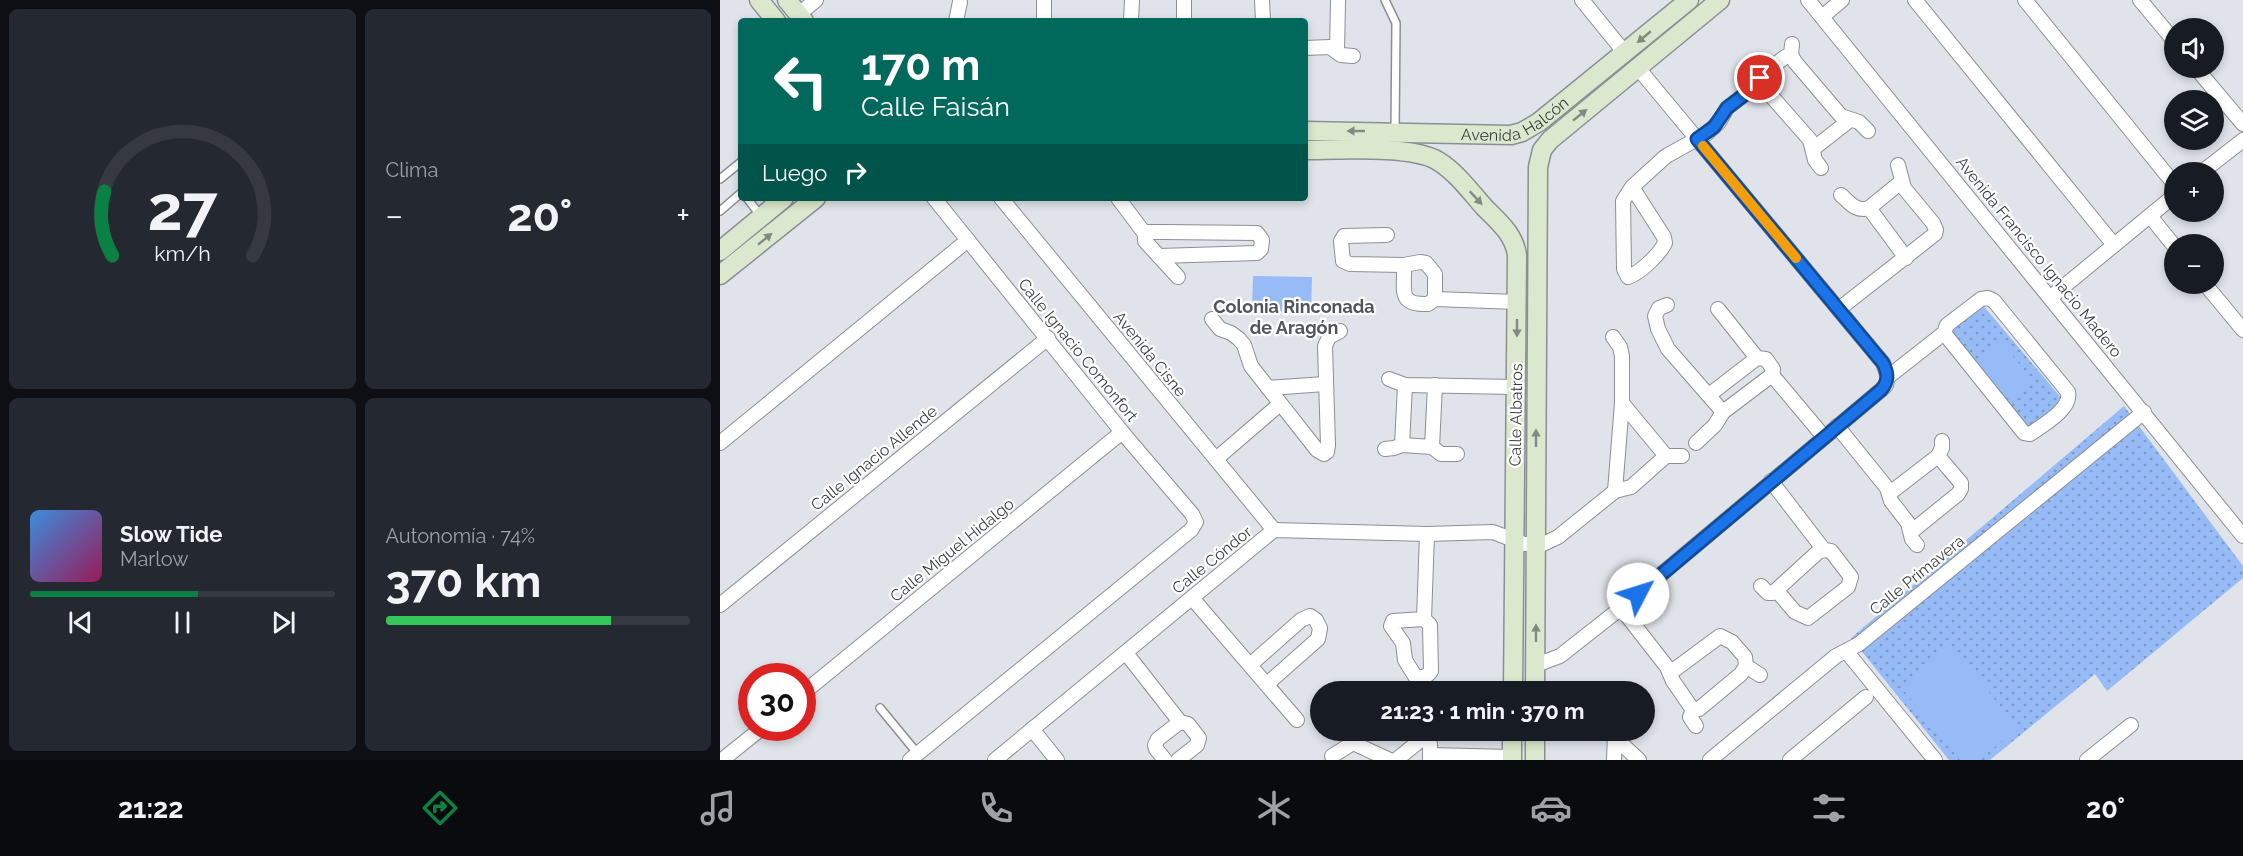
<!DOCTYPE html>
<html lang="es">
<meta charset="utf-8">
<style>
:root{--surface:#171b24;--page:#242831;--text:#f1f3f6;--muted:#9ea1a6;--line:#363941;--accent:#0b8043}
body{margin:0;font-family:Raleway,sans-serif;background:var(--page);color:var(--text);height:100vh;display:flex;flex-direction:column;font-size:22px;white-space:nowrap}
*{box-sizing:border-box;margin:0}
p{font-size:20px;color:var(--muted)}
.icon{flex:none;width:33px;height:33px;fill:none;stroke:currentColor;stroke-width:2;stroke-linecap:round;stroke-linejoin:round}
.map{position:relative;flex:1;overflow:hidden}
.details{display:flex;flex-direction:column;gap:9px;padding:9px;background:#0d0f14;width:720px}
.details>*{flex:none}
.guide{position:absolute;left:18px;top:18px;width:570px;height:183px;border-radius:6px;box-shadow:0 3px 9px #0003;background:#00695c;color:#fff;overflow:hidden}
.buttons{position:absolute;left:1444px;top:18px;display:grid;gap:12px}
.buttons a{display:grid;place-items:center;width:60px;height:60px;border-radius:50%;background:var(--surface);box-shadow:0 3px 9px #0003;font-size:30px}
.speed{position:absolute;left:18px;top:663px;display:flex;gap:12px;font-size:30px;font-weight:700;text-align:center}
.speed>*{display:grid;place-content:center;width:78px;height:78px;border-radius:50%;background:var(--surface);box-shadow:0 3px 9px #0003;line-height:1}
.speed .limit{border:9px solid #d22;background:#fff;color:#111}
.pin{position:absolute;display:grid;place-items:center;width:51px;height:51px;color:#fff;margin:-26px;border:3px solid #fff;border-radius:50%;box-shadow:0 2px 6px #0007}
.me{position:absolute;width:66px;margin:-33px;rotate:50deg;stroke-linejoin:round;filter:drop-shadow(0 0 4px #0008)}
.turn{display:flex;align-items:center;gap:21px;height:126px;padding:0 24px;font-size:27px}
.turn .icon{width:78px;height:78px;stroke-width:2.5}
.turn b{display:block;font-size:42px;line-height:51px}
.then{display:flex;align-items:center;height:57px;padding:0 24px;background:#0003;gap:12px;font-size:22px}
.big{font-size:45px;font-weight:700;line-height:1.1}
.details .tile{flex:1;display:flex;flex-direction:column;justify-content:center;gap:9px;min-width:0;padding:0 21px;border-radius:9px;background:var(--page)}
.details .dial{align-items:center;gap:0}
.dial svg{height:156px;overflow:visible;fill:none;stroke:var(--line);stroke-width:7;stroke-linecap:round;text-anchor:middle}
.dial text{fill:var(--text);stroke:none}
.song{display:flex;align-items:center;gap:18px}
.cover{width:72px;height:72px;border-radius:9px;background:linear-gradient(135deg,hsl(210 70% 55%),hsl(330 70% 35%))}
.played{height:6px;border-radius:3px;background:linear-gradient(90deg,var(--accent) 55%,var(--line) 55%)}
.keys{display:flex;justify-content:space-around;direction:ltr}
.heat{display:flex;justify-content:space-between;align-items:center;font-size:33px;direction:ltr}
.charge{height:9px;border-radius:4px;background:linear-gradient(90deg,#34c759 74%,var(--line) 0)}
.details .tiles{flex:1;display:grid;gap:9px;grid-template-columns:repeat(2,1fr)}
.trip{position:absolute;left:590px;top:681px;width:345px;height:60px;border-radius:30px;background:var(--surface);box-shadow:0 3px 9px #0003;font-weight:700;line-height:60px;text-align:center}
.tab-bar{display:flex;height:96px;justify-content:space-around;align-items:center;background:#090b0e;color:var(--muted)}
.tab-bar .icon{width:42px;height:42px}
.tab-bar .selected{color:var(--accent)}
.tab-bar b{font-size:27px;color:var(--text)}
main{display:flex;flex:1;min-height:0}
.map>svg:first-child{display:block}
.green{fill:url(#green-dots)}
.pitch{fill:#97bbf6}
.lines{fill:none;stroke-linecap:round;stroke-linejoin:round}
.lane-casing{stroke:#8b8f95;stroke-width:10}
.street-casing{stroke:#8b8f95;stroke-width:16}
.secondary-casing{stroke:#8b8f95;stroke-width:21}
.lane{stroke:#fff;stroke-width:7}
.street{stroke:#fff;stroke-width:14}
.secondary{stroke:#dbe8cd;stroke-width:18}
.oneway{fill:#838a7f}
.route-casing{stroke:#114b97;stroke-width:15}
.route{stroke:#1a73e8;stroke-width:10}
.slow{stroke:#f59e0b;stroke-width:10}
.labels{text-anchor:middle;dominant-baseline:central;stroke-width:4.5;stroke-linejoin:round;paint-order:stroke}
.street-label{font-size:16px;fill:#3b3d3f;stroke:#fff}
.neighbourhood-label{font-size:18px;font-weight:bold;fill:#51545a;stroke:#fff}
</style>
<main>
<section class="details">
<div class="tiles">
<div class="tile dial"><svg viewBox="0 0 100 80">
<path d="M14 69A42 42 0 1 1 86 69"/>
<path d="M14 69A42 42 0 0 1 10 36" stroke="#0b8043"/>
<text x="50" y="56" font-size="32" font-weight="700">27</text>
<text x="50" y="72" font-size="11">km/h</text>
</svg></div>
<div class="tile"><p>Clima</p>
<div class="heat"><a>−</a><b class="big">20°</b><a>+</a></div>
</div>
<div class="tile">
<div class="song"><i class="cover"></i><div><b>Slow Tide</b><p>Marlow</p></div></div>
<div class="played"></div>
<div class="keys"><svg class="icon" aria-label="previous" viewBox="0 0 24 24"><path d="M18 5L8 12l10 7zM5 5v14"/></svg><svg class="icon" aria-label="pause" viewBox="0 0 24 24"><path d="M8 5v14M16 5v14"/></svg><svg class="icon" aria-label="next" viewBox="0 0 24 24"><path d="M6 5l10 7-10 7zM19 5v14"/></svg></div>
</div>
<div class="tile"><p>Autonomía · 74%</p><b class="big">370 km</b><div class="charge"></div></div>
</div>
</section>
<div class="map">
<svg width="1523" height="760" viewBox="0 0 1523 760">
<defs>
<pattern id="green-dots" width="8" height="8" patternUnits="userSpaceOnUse" patternTransform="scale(1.5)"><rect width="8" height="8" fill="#97bbf6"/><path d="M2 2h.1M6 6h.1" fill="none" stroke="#7c99c9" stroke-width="1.8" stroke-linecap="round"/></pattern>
</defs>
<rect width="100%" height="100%" fill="#e0e4ea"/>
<!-- green -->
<g class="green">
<path d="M1262 304 1343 400 1305 432 1225 335Z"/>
<path d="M1404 406 1523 566V578L1387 691 1375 674 1270 760H1229L1131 638Z"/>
</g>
<!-- pitch -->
<g class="pitch">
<path d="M533 276 592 277 591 312 532 311Z"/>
<path d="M1281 342 1312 379 1291 398 1259 360Z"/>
<path d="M1231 645 1298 728 1259 760H1240L1181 687Z"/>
</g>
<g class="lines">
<!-- lane casing -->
<g class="lane-casing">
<g id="lane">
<path d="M665 0 676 23 675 132"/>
<path d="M0 179 21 162"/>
<path d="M27 198 40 215"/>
<path d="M0 211 21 193"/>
<path d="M160 708 198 754"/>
</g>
</g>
<!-- street casing -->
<g class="street-casing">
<g id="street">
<path d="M542 0 543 21"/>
<path d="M862 0 905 53"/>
<path d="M1088 0 1523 536"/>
<path d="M1195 0 1394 245"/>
<path d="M1305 0 1455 185"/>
<path d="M1420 0 1455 42"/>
<path d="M79 14 96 0"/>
<path d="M1102 17 1122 0"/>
<path d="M236 21 240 2"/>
<path d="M324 21V0"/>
<path d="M411 21 412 0"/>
<path d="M464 21V0"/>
<path d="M1072 44 1071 55 1075 62 1121 116 1139 122 1148 131"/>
<path d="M585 48 610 47 621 55 633 56"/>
<path d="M617 52 618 0"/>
<path d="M918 68 1163 363 1168 377"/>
<path d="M1476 68 1523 124"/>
<path d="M1038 81 1090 140 1095 160 1101 168"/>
<path d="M1093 149 1130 120"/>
<path d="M1482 172 1523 140"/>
<path d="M912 187 944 237 945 243C939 255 920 273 908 277L904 269 903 201 912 187 945 157 948 155 986 134 999 122 1007 108 1033 88 1043 74 1065 57 1071 55"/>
<path d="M1121 195C1130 203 1136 212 1149 208L1181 182"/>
<path d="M281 198 554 530"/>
<path d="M398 198 425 234V241L458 277"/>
<path d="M1149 208 1186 258"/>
<path d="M1430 216 1455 247"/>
<path d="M425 234 428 232H442L537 233 542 240 541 249 537 253 439 256"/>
<path d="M667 235 624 236 621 241 623 261 630 264 684 265 700 262 706 263 715 274V299"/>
<path d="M684 265C685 291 677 305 708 304L715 299 797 302"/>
<path d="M1485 284 1523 330"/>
<path d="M1331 297 1455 195"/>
<path d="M947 305 939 308 935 316 938 329 948 349 1003 412"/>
<path d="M998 309 1037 358"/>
<path d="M1119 309 1215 234 1216 230 1213 223 1184 188 1178 165"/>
<path d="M492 319 500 329 511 333 519 339 524 345 531 366 597 450 604 454 607 452 608 445 605 346 609 337 620 331"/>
<path d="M893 337 900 347 902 356V403L895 491"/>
<path d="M1052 375 1104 437"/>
<path d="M1168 377 1224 333 1227 325 1261 299 1268 298 1274 301 1348 392C1352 409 1323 425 1310 434L1304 433 1224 333"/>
<path d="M669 379 685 385 796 387"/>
<path d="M548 388 605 384"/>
<path d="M902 403 946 456"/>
<path d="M1117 426 1167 488 1171 501 1188 523 1192 539 1197 545"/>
<path d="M0 443 248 240"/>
<path d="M976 443 995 425 1003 412 1052 375 1053 369 1046 359 1037 358 989 395"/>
<path d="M682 445 685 385"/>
<path d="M712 447 715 385"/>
<path d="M665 449 674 448 682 445 712 447 721 454H737"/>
<path d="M496 459 560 404"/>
<path d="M1051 481 1104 550 1111 551 1131 577 1128 587 1088 618 1075 612 1057 591"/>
<path d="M1170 493 1218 456 1222 448V441"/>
<path d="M1191 532 1238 494 1241 489V483L1218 456"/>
<path d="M1041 586 1048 593H1053L1098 552 1104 550"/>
<path d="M472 598 577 720"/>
<path d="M0 605 328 338"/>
<path d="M901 608 947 667 953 681 973 710"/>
<path d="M704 619 673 621 671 626 683 643 685 660 695 676C702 678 707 677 711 671L710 625 704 619 707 534"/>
<path d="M1126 651 1215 760"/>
<path d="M406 653 460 722 468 724 479 738 477 745 458 760"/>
<path d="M530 665 581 620 590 616 596 620 600 628 598 639 547 684"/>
<path d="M816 665 840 656 901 608 1161 390 1166 385 1168 377"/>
<path d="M1026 666 1040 675"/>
<path d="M950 673 1000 636 1012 642 1025 657 1026 666 1021 674 979 709 973 710 970 717 976 726"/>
<path d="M82 694 402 432"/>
<path d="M312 729 337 760"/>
<path d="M895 738 919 760"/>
<path d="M710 755 792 757"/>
<path d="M612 756 633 743 670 760"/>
<path d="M2 760 42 728"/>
<path d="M190 760 471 530 476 522 472 514 402 432 214 198"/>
<path d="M275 760 554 530 707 534 773 532 804 544H823L838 537 895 491 911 487 946 456H962"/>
<path d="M445 760 436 749 435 745 438 739 460 722"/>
<path d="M676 760 702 739 707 740 710 744V760"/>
<path d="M894 760 895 733"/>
<path d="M990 760 1116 656 1139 644 1424 412"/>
<path d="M1070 760 1146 697"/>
<path d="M1367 760 1411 725"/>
</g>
</g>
<!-- secondary casing -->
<g class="secondary-casing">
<g id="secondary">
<path d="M39 0 56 21"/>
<path d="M67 0 84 21"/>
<path id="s1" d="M585 131 791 135 802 132 819 122 969 0"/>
<path d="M585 150C617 150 692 145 718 161 736 172 750 191 764 207 778 221 794 234 797 255L793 692"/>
<path d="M0 251 64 198"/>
<path d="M0 275 96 198"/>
<path d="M815 692 818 167 822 150 830 140 1000 0"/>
<path d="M792 760V730"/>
<path d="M815 760V730"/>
</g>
</g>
<!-- lane -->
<use href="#lane" class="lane"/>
<!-- street -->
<use href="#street" class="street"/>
<!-- secondary -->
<use href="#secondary" class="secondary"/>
</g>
<!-- one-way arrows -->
<defs><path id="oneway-solid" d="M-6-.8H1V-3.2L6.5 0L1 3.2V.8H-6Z" transform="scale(1.5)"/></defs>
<g class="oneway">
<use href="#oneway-solid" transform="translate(924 37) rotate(140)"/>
<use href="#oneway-solid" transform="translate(860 115) rotate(-39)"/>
<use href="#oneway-solid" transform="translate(636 131) rotate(-180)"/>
<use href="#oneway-solid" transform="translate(756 198) rotate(47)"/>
<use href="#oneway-solid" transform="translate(45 239) rotate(-39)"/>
<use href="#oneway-solid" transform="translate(797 328) rotate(90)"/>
<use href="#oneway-solid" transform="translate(816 438) rotate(-90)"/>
<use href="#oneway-solid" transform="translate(816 633) rotate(-90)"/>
</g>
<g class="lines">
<!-- route casing -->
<g class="route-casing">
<path id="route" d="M918 594 1161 390C1169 381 1168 373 1163 363L977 139 994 127 1007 108 1033 88 1040 78"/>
</g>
<!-- route -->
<use href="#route" class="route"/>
<!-- slow -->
<path class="slow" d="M983 146 1076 258"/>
</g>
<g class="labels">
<!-- street labels -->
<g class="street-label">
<text stroke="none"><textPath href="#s1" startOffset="214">Avenida Halcón</textPath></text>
<text transform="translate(1319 257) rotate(51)">Avenida Francisco Ignacio Madero</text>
<text transform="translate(358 350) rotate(51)">Calle Ignacio Comonfort</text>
<text transform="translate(430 354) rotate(51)">Avenida Cisne</text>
<text transform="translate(796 415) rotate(-89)">Calle Albatros</text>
<text transform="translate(154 458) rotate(-39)">Calle Ignacio Allende</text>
<text transform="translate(232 550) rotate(-39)">Calle Miguel Hidalgo</text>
<text transform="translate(492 560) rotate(-39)">Calle Cóndor</text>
<text transform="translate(1197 575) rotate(-39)">Calle Primavera</text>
</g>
<!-- neighbourhood labels -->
<g class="neighbourhood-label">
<text x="574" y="306">Colonia Rinconada<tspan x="574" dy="21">de Aragón</tspan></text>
</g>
</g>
</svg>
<div class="buttons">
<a><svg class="icon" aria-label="sound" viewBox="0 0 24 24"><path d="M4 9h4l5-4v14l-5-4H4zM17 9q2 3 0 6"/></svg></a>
<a><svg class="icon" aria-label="layers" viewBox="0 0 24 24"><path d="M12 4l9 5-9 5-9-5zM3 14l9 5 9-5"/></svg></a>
<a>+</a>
<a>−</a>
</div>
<div class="speed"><div class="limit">30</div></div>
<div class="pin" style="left:1040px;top:78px;background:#d93025"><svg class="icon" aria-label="arrive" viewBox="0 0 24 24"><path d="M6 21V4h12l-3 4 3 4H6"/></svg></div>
<svg class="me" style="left:918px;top:594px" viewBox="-20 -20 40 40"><circle r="19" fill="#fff"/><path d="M0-13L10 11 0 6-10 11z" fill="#1a73e8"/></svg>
<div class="trip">21:23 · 1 min · 370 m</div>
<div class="guide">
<div class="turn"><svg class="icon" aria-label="left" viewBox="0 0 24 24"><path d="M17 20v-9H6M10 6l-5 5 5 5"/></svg><div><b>170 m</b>Calle Faisán</div></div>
<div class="then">Luego<svg class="icon" aria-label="right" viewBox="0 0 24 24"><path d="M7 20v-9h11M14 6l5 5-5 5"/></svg></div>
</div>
</div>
</main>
<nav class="tab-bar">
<b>21:22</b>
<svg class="icon selected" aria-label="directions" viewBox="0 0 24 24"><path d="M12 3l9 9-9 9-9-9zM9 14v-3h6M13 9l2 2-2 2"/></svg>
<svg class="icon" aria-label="music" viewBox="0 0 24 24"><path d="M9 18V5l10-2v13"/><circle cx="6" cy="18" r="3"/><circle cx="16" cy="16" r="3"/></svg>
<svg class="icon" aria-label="phone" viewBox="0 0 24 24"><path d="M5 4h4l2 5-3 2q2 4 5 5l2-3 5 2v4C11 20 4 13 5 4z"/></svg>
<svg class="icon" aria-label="climate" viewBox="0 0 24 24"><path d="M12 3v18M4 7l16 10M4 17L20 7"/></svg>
<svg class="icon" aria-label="car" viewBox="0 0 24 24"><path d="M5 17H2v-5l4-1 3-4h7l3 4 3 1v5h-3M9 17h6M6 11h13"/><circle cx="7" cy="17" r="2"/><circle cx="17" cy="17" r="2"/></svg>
<svg class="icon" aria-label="filters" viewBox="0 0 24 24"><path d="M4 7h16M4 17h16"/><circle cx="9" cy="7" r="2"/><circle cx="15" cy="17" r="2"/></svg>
<b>20°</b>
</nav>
